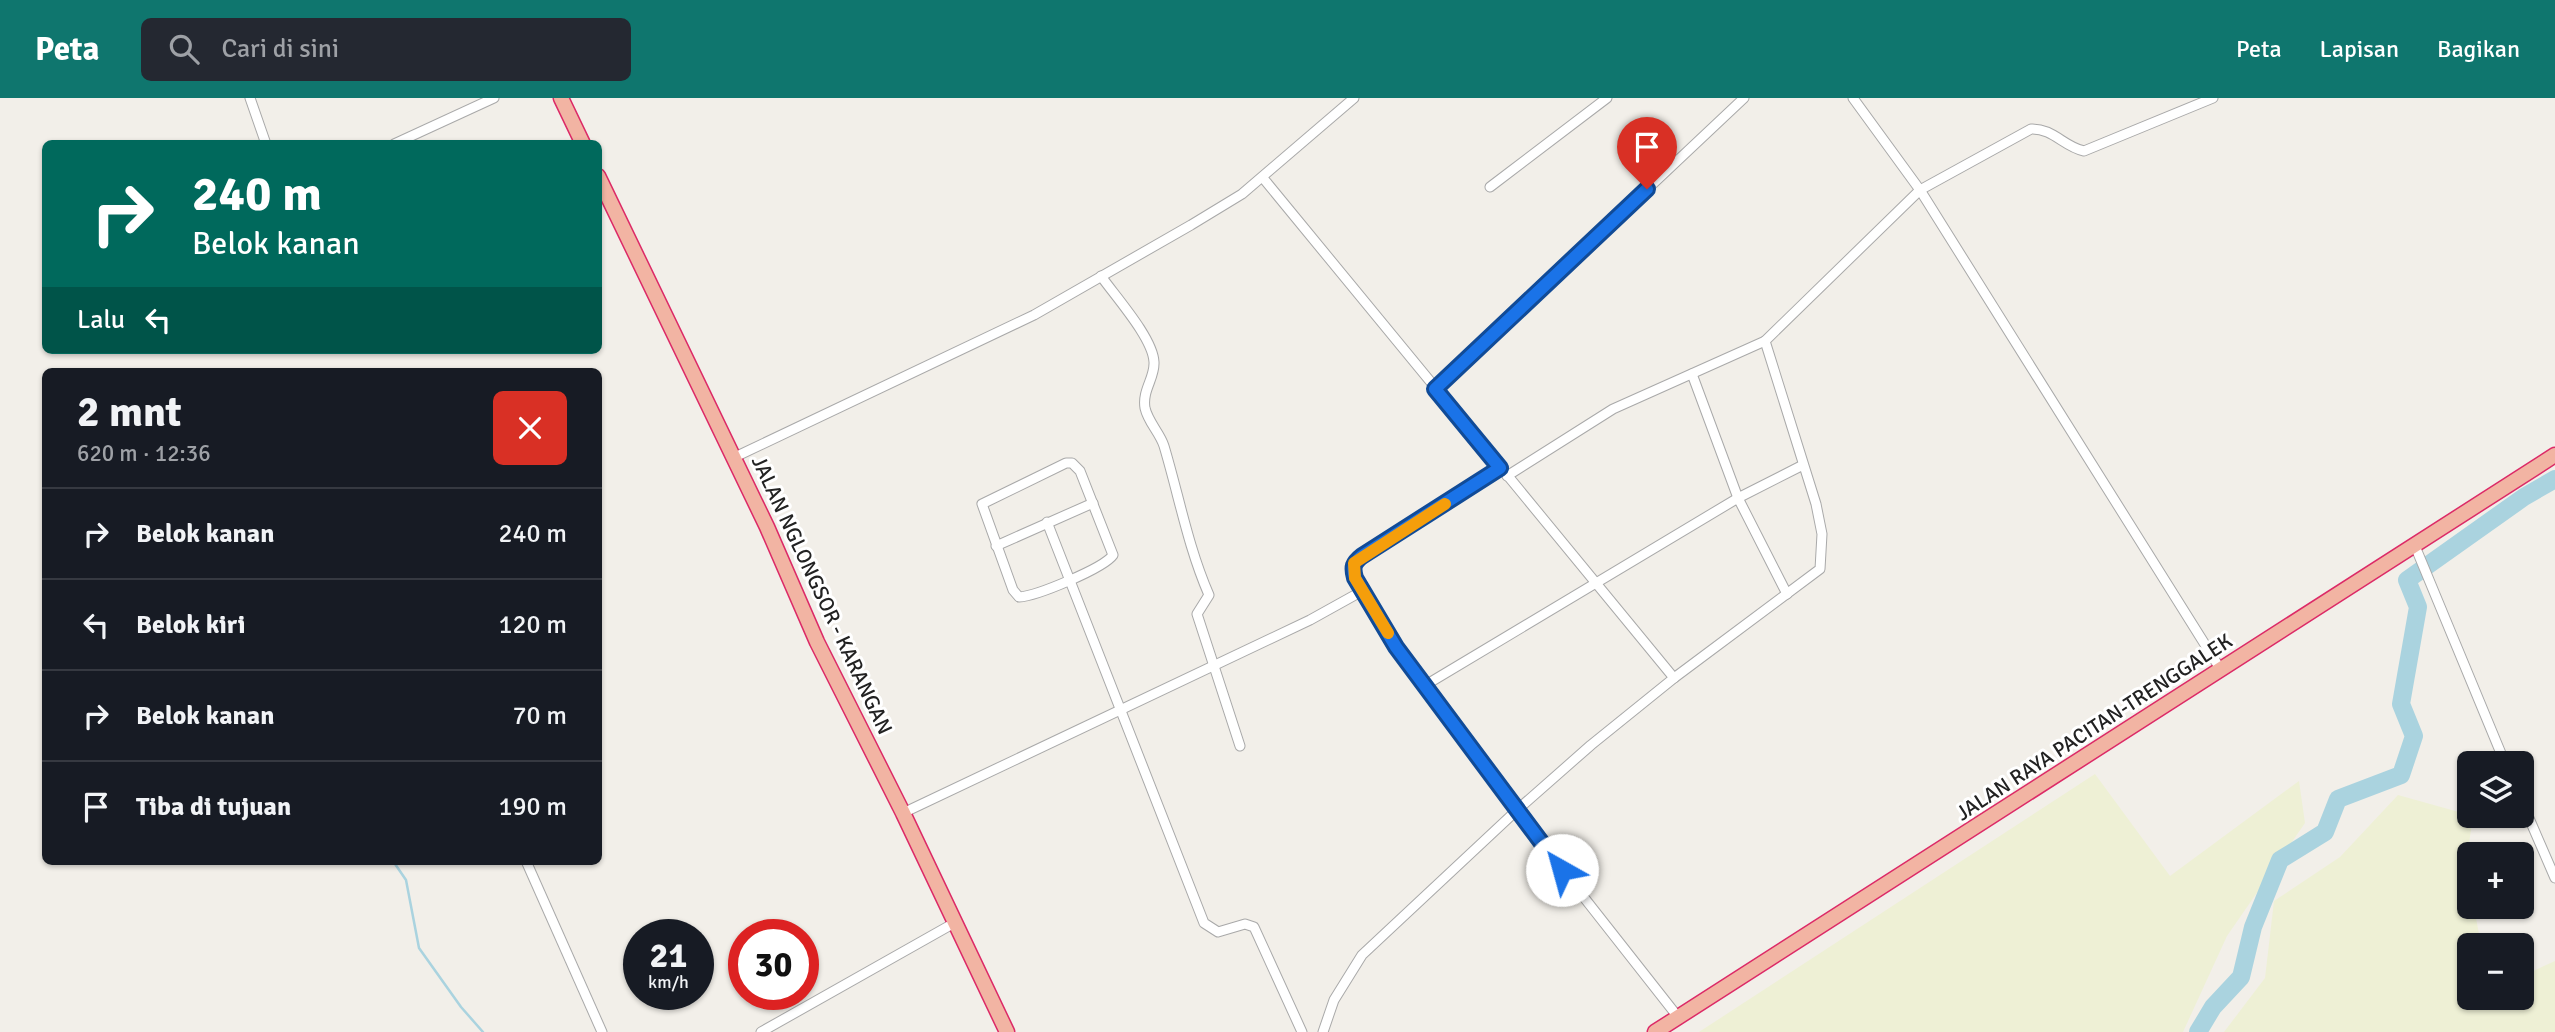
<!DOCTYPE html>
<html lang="id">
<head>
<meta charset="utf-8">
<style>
  :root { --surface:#171b24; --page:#242831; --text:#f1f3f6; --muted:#9ea1a6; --line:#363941; --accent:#0f766e }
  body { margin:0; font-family:Signika,sans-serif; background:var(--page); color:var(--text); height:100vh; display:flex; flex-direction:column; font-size:26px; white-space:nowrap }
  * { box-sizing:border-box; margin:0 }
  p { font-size:23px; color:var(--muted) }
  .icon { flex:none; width:38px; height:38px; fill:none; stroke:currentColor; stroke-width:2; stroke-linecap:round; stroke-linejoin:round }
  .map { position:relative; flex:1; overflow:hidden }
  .side { position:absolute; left:42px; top:270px; width:560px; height:497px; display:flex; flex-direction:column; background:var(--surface); border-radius:10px; box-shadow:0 2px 5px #0004 }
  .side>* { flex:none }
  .guide { position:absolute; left:42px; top:42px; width:560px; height:214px; border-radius:10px; box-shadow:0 2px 5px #0004; background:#00695c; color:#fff; overflow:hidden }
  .controls { position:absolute; left:2457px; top:653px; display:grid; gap:14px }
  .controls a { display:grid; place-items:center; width:77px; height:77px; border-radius:10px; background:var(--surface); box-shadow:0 2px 5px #0004; font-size:35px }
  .speed { position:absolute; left:623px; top:821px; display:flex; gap:14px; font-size:35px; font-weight:700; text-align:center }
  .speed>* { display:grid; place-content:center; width:91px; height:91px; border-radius:50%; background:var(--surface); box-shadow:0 2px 5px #0004; line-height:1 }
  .speed small { font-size:18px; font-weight:400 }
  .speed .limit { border:10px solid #d22; background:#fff; color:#111 }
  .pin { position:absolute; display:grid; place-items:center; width:60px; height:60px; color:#fff; margin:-72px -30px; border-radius:50% 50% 50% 0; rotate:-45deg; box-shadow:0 0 7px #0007 }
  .pin .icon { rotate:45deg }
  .me { position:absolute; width:77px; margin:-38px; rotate:322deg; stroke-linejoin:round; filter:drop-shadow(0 0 5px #0008) }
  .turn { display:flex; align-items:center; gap:24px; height:147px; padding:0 35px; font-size:32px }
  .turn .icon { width:91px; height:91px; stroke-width:2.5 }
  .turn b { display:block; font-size:49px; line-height:60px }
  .then { display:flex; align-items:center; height:66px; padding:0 35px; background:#0003; gap:14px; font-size:26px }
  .round { display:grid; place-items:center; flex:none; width:74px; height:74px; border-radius:10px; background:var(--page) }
  .head { display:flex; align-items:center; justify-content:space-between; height:119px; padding:0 35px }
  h1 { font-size:42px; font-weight:700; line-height:52px }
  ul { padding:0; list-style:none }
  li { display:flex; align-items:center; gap:21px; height:91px; padding:0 35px; border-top:2px solid var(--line) }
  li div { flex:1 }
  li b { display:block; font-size:26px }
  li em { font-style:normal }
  header { display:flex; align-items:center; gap:42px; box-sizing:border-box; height:98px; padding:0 35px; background:var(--accent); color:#fff }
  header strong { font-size:33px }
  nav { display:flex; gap:38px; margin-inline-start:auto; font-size:24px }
  .search { width:490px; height:63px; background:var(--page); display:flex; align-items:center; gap:18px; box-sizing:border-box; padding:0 24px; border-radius:10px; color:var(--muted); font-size:26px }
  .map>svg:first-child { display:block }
  .farmland { fill:#eef0d5 }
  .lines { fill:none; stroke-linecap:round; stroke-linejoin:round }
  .stream { stroke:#aad3df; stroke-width:2.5 }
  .river { stroke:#aad3df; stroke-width:18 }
  .minor-casing { stroke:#a9a9a9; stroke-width:11 }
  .trunk-casing { stroke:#dc2a67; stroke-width:17 }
  .minor { stroke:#fff; stroke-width:9 }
  .trunk { stroke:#f2b4a3; stroke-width:14 }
  .route-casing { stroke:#114b97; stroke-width:18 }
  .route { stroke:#1a73e8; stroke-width:12 }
  .slow { stroke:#f59e0b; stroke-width:12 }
  .labels { text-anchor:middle; stroke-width:6; stroke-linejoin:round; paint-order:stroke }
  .street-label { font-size:21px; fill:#222; stroke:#fff }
</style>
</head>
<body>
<header>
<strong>Peta</strong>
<div class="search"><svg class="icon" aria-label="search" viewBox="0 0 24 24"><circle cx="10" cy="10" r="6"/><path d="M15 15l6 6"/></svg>Cari di sini</div>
<nav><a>Peta</a><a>Lapisan</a><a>Bagikan</a></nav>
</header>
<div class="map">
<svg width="2555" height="934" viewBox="0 0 2555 934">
  <rect width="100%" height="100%" fill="#f2efe9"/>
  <g class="farmland">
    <path d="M2095,676L2170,778L2299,683L2305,725L2227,838L2183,934H1699Z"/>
    <path d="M2398,697L2473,718L2466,766L2469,808L2474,809L2481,847H2469V900H2522V878L2555,863V934H2224L2265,880L2274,803L2340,759Z"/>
  </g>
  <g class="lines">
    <path class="stream" d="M393,763L406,782L419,850L461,909L483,934"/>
    <path class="river" d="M2198,934L2213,909L2241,879L2253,829L2280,762L2325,734L2338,701L2401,677L2414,638L2401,606L2418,509L2407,482L2524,399L2555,381"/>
    <defs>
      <g id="minor">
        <path d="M250,0L266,46"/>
        <path d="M2213,0L2084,53C2064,49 2053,30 2031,31L1920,92L2221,572"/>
        <path d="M394,46L494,0"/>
        <path d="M1263,80L1674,580"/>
        <path d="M1490,89L1607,0"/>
        <path d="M1101,178C1115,198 1153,240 1154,264C1155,280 1142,292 1145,310C1148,324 1160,335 1164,348C1179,398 1188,449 1209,497L1197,516L1240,648"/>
        <path d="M1692,276L1738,400L1803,367"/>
        <path d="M1435,291L1744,0"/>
        <path d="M735,359L1034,217L1191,127L1242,96L1354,0"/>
        <path d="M1066,365H1072L1080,373L1113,457C1104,470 1037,498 1019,499L1013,492L982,406Z"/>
        <path d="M1507,378L1613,311L1765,243"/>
        <path d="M1047,424L1204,825L1218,834L1245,826L1254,829L1302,934"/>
        <path d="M996,448L1093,405"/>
        <path d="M2415,448L2505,665"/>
        <path d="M1364,492L1355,480L1354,465L1500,370"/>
        <path d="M1424,588L1738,400L1787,496"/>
        <path d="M2522,704L2555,780"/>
        <path d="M903,715L1310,522L1364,492L1396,549L1516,713L1362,857L1334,902L1323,934"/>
        <path d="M526,763L602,934"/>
        <path d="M1678,919L1516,713L1591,647L1674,580L1820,471L1822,436L1816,406L1765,243L1920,92L1853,0"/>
        <path d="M761,934L956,824"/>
      </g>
      <g id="trunk">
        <path d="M561,0L583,46"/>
        <path d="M598,78L767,429L817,544L903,715L1007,934"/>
        <path d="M1655,934L2555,357"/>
      </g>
    </defs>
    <use href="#minor" class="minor-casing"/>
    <use href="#trunk" class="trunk-casing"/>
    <use href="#minor" class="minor"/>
    <use href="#trunk" class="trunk"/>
  </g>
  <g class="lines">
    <defs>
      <path id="route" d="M1562,772L1396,549L1355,480C1352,469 1353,465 1362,458L1500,370L1435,291L1647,91"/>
    </defs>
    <use href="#route" class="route-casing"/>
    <use href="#route" class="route"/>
    <path class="slow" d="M1388,535L1355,480L1354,465L1445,406"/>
  </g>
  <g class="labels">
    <g class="street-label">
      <text transform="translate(822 497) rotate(65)" y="7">JALAN NGLONGSOR - KARANGAN</text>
      <text transform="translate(2094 629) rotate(-33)" y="7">JALAN RAYA PACITAN-TRENGGALEK</text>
    </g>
  </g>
</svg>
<div class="controls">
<a><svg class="icon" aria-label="layers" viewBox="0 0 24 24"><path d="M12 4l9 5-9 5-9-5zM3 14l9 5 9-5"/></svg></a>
<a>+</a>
<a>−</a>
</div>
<div class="speed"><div>21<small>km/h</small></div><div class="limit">30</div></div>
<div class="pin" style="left:1647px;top:91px;background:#d93025"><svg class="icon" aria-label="arrive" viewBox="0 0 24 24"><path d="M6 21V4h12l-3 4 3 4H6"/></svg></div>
<svg class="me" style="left:1562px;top:772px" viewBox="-20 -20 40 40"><circle r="19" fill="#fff"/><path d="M0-13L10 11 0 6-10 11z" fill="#1a73e8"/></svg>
<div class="guide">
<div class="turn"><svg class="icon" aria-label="right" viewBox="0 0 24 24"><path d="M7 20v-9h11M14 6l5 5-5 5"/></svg><div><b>240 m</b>Belok kanan</div></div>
<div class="then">Lalu<svg class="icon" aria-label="left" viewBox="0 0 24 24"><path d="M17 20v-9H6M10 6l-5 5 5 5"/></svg></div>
</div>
<section class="side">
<div class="head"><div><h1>2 mnt</h1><p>620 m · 12:36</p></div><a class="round" style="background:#d93025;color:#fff"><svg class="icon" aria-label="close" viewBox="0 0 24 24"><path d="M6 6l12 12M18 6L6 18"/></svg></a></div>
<ul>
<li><svg class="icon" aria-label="right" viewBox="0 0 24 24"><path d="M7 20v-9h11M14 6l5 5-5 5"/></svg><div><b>Belok kanan</b></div><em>240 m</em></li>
<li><svg class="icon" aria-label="left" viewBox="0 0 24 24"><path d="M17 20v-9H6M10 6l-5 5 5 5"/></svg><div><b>Belok kiri</b></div><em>120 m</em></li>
<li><svg class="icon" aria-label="right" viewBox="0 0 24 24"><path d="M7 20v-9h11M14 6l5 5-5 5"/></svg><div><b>Belok kanan</b></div><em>70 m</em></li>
<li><svg class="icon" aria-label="arrive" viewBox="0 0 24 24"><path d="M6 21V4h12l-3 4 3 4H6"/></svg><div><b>Tiba di tujuan</b></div><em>190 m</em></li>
</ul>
</section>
</div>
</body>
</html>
